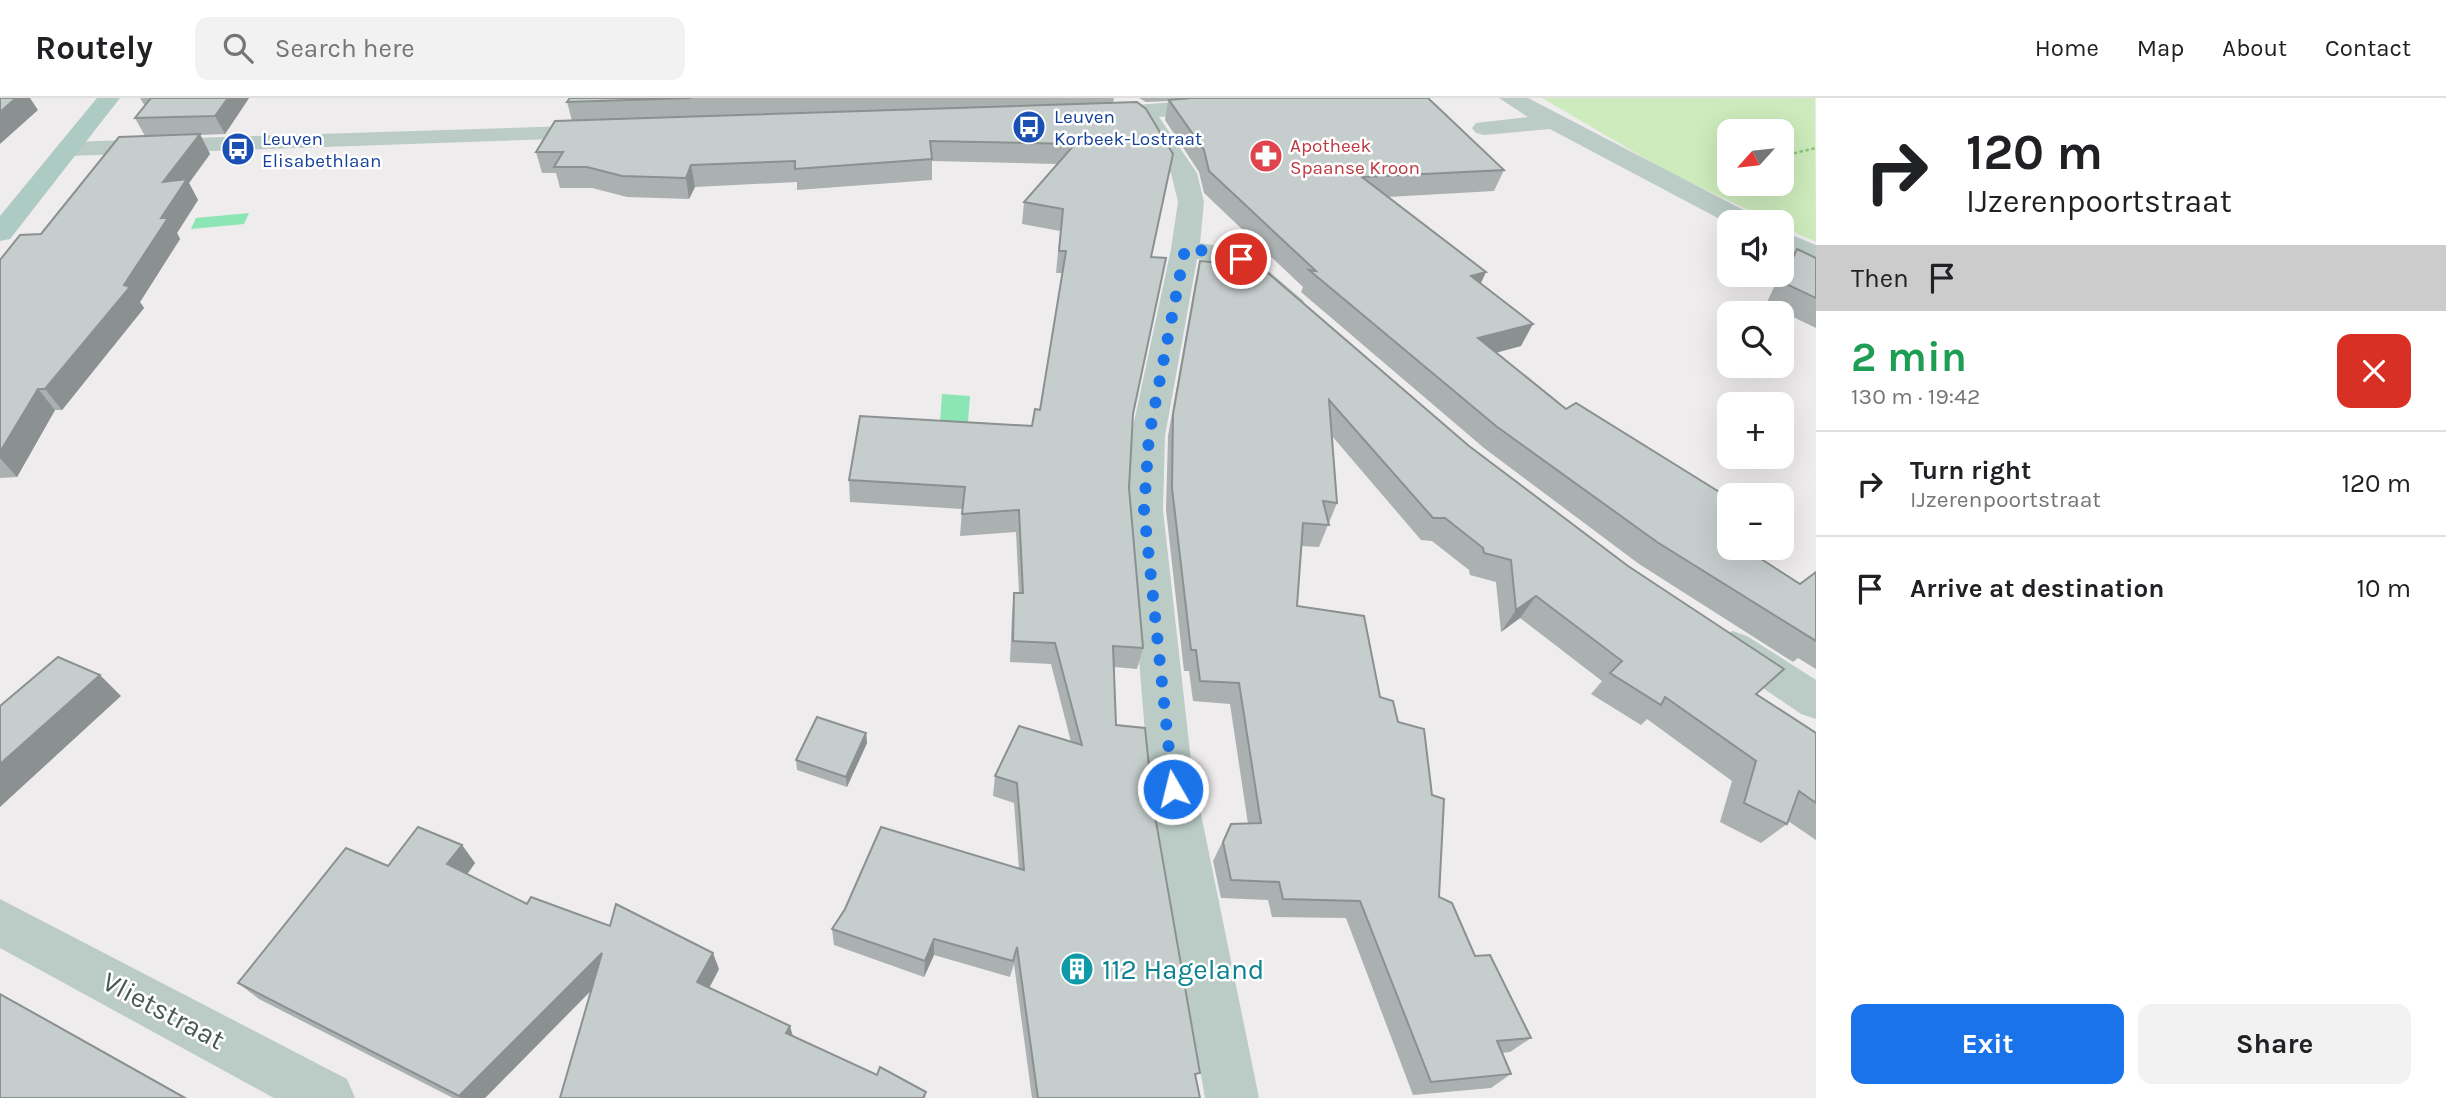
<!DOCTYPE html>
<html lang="en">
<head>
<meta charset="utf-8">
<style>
  :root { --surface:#fff; --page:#f2f2f2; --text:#202124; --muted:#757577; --line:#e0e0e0; --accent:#1a73e8 }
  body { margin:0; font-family:Karla,sans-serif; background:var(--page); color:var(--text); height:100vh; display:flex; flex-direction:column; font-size:26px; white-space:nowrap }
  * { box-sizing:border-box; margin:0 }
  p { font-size:23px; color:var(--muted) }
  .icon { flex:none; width:38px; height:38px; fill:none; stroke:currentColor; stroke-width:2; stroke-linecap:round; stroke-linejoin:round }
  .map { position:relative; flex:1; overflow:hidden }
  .details { display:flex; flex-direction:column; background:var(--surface); width:630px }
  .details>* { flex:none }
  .hud { background:#fff; color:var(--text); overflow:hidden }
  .needle { width:46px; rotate:243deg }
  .fabs { position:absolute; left:1717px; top:21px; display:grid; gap:14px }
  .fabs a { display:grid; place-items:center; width:77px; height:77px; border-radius:14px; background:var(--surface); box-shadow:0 7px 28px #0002; font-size:35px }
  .pin { position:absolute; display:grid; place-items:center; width:60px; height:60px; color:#fff; margin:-30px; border:4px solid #fff; border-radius:50%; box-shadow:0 2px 7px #0007 }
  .me { position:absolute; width:77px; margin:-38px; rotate:352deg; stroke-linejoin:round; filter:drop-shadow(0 0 5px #0008) }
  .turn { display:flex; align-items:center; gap:24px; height:147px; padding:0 35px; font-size:32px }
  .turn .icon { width:91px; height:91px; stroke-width:2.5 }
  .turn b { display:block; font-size:49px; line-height:60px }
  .then { display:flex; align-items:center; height:66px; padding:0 35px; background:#0003; gap:14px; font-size:26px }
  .round { display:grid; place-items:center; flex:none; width:74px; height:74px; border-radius:14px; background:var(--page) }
  .overview { display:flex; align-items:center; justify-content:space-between; height:119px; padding:0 35px }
  h1 { font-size:42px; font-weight:700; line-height:52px; color:#1e9e55 }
  .button { display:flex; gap:14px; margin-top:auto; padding:14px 35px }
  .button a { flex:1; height:80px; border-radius:14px; background:var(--accent); color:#fff; font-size:28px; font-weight:700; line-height:80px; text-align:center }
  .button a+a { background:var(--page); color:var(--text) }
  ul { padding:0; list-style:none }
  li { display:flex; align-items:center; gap:21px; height:105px; padding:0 35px; border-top:2px solid var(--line) }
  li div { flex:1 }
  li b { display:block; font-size:26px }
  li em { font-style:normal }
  header { display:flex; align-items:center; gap:42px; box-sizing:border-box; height:98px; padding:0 35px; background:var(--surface); border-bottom:2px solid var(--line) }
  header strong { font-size:33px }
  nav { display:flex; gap:38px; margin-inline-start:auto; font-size:24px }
  .search { width:490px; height:63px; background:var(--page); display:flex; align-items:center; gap:18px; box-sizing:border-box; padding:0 24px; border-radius:14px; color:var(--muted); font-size:26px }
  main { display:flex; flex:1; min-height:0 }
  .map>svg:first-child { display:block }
  .green { fill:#cdebbc; fill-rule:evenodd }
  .water { fill:#8ce5b5 }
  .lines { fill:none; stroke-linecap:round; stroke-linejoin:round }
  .path { stroke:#8ac677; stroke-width:2.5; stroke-dasharray:3.5 2.5; stroke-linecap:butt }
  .street { fill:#bbcbc6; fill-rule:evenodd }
  .primary { fill:#adcac3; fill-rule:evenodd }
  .wall { fill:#aab1b0 }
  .shaded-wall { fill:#8b9090 }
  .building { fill:#c6cecd; stroke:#8b9090; stroke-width:2 }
  .route { stroke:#1a73e8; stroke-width:12; stroke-dasharray:0 21.6 }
  .labels { text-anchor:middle; stroke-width:5; stroke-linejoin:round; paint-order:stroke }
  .far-transit-label { font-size:19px; fill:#164399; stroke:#fff; text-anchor:start }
  .far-health-label { font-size:19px; fill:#be3a42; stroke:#fff; text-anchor:start }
  .near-culture-label { font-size:28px; fill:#0d838f; stroke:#fff; text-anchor:start }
  .near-street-label { font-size:28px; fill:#465853; stroke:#fff }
</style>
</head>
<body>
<header>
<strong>Routely</strong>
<div class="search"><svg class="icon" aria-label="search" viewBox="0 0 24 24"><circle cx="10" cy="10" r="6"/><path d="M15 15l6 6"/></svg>Search here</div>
<nav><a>Home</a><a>Map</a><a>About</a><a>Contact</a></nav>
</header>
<main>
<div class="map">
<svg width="1816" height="1000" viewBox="0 0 1816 1000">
  <rect width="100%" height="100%" fill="#efecee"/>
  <path class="green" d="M1542,0H1815L1816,144L1782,128V124H1774L1670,75ZM1729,33H1782V86H1729Z"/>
  <g class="water">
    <path d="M249,115L244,126L191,131L196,120Z"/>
    <path d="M942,296L970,298L968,324H962V329L940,324Z"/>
  </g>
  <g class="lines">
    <path class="path" d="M1782,58L1816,50"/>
    <g class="street">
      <path d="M1230,0H1334L1323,7L1159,19L1197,75L1204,104L1200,145L1244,152L1304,203L1299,209L1289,212L1279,209L1226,165L1197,161L1165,338L1163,412L1192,672L1259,1000H1205L1148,672L1127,412L1131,338L1171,151L1178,104L1171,75L1144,31L1132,21L1087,22L1083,17L1087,12L1095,10Z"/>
      <path d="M1499,0H1528L1755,118L1759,124L1729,126L1550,31L1484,37L1476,35L1472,30L1476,25L1528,19Z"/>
      <path d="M601,27L610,29L613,34L610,39L68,58L59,56L56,51L59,46L68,44Z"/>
      <path d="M1782,133L1816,147V165L1782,151Z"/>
      <path d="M1733,533L1747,538L1816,582V621L1801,616L1719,560L1713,549L1719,538Z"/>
      <path d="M0,801L347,981L355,1000H274L0,850Z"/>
    </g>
    <path class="primary" d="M97,0H120L10,141L0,143V118Z"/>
  </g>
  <g class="wall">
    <path d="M140,0H249L225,36L200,37L210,56L189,85L198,102L177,135L180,141L140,204L144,210L62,312H55L17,379L0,380V162L41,136L145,38L135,20L145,8Z"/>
    <path d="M570,0H1114L1113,5L1151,159L1133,316L1129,390L1143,550L1137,571L1114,569L1116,627L1153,706L1196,981L1200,1000H1032L1014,866L1010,879L934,857L924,879L834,847L832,831L1019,771L1014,705L993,698L995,678L1071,644L1051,566L1010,564L1012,516L1014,495H1019L1016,434L960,438L962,411L850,404L849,382L1032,328L1040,312L1062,175H1056L1060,133L1022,126L1024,104L1057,66L932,63V82L797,92V84L695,89L689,101L627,99L592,90H560L556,75H542L536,54L572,23L567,4Z"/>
    <path d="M1139,0H1428L1504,72L1494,93L1388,99L1481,186L1521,248L1496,255L1729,450L1800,486L1816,474V571L1798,560L1793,564L1639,466L1484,350L1301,194L1303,189L1204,95L1199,74L1165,22L1168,3L1146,4Z"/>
    <path d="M1797,151L1816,160V230L1766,206L1780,177H1782V173Z"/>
    <path d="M1200,163L1756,596L1816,635V742L1788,723L1787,726L1761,745L1720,724L1732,683L1647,621L1641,627L1591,596L1602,583L1520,520L1501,534L1496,484L1470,477L1469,472L1432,443L1421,442L1332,338L1337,405L1319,449L1301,448L1297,508L1380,599L1439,799L1475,858L1531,940L1510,954L1502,955L1511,976L1491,990L1413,997L1346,820L1272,819L1268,802L1221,800L1213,763L1231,726H1248L1230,606L1193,603L1189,573H1184L1166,412L1168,338L1195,185Z"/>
    <path d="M866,635L867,645L847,689L797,672L796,662Z"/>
    <path d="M462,747L475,765L467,776L527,806L719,871L709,890L793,938L877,977L926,994L925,1000H560L592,892L485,1000H453L259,901L238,885L388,768Z"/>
  </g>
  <g class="shaded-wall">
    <path d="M0,0H30L38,12L0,46Z"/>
    <path d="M228,0H249L225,36L215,18Z"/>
    <path d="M200,36L210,56L189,85L198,102L177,135L180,141L140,204L144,210L62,312L45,291L124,187L161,120L163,84Z"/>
    <path d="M691,67L695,89L689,101L686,80Z"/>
    <path d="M1486,174L1476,196L1471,178Z"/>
    <path d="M1533,226L1521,248L1467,262L1478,240Z"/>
    <path d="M38,291L55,312L17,379L0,360V354Z"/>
    <path d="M1536,498L1520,520L1501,534L1516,512Z"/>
    <path d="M100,577L121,598L0,709V666Z"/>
    <path d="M866,635L867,645L847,689L846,679Z"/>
    <path d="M462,747L475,765L461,785L447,766Z"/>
    <path d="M934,841V857L924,879L925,863Z"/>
    <path d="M602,855L612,871L485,1000H461L459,998Z"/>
    <path d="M713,855L719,871L704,900L697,884Z"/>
    <path d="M0,895L187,1000H185Z"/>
    <path d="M790,928L794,942L786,935Z"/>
  </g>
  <g class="building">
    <path d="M0,0H16L0,14Z"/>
    <path d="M151,0H228L215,18L135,20Z"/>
    <path d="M570,0H691L567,4Z"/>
    <path d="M1191,0H1428L1504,72L1362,79L1486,174L1471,178L1533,226L1478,240L1566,311L1576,305L1729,400V438L1727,439L1729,440V450H1744L1800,486L1816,474V543L1657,444L1496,328L1309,172L1316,173L1209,73L1204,52L1169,2Z"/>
    <path d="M1137,4L1146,11L1173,56L1151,159L1166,160L1133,316L1129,390L1143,550L1113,548L1116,627L1145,630L1153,706L1200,975L1195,976L1200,1000H1038L1017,849L1013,863L934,841L925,863L832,831L845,811L881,729L1024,772L1017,685L995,678L1019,628L1082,647L1055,545L1013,543L1014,495H1023L1019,412L962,416L965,389L849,382L860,318L1032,328L1035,311L1040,312L1066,153H1059L1063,111L1024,104L1075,46L930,43L932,61L795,71V63L691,67L686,80L622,78L587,69H554L563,54H536L555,23Z"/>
    <path d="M200,36L163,84L187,81L161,120H168L124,187L130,189L45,291H38L0,354V162L20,137L41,136L119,39Z"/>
    <path d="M1797,151L1816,160V200L1782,184Z"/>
    <path d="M1200,163L1260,168L1469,348L1628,468L1784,571L1756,596L1816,635V705L1799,693L1787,726L1744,705L1756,663L1665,599L1661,607L1610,575L1622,563L1536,498L1516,512L1511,462L1484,455L1483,450L1445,420H1433L1329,302L1337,405L1323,403L1329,427L1303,425L1297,508L1364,518L1380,599L1393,603L1398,624L1424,631L1432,697L1444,701L1439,799L1452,805L1475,858L1490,857L1531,940L1497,943L1511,976L1431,984L1360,803L1283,801L1279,784L1231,782L1223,744L1231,726L1261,725L1239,585L1200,583L1196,552H1191L1172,390L1173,316Z"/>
    <path d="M58,559L100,577L0,666V608Z"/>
    <path d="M817,619L866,635L846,679L796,662Z"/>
    <path d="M418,729L462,747L447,766L527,806L531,799L610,828L616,806L713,855L697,884L790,928L786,935L877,977L880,969L926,994L923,1000H560L602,855L459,998L238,885L346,750L388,768Z"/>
    <path d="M0,896L185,1000H0Z"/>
  </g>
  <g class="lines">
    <path class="route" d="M1173,691L1144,412L1149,338L1185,151L1220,154L1241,161"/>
  </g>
  <defs>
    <symbol id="bus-disc" viewBox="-11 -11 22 22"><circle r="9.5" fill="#1a4fb4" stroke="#fff"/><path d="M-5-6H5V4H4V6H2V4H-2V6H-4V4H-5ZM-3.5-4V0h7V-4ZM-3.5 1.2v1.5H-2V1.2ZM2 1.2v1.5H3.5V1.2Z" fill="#fff"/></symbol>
    <symbol id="pharmacy-disc" viewBox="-11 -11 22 22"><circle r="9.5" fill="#e0444e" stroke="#fff"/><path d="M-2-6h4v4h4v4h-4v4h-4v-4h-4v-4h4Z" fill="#fff"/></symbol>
    <symbol id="building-disc" viewBox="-11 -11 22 22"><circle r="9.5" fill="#0f9aa8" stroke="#fff"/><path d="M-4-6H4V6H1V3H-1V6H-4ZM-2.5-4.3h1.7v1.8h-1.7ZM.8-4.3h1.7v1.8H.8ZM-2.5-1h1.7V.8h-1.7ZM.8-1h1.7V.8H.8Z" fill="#fff"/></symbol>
  </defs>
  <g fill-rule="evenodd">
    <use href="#bus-disc" x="1010" y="10" width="38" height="38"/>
    <use href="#bus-disc" x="219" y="32" width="38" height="38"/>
    <use href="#pharmacy-disc" x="1247" y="39" width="38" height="38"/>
    <use href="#building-disc" x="1058" y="852" width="38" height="38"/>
  </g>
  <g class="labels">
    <g class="far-transit-label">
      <text x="1054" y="25">Leuven<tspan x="1054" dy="22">Korbeek-Lostraat</tspan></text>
      <text x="262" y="47">Leuven<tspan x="262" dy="22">Elisabethlaan</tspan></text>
    </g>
    <g class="far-health-label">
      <text x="1290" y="54">Apotheek<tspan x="1290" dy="22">Spaanse Kroon</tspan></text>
    </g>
    <g class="near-culture-label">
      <text x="1102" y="881">112 Hageland</text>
    </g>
    <g class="near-street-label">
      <text transform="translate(164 912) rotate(28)" y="10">Vlietstraat</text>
    </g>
  </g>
</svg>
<div class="fabs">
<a><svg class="needle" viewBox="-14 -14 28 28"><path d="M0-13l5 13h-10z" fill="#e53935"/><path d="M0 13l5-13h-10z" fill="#757577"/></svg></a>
<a><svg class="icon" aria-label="sound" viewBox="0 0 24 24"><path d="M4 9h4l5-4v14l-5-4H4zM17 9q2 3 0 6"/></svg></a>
<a><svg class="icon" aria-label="search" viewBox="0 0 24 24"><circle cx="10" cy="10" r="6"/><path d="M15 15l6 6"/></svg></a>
<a>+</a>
<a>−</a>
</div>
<div class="pin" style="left:1241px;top:161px;background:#d93025"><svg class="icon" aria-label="arrive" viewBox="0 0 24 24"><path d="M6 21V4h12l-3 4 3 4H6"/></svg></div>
<svg class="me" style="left:1173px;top:691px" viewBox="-20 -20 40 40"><circle r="17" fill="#1a73e8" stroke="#fff" stroke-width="3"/><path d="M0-11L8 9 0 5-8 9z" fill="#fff"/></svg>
</div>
<section class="details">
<div class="hud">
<div class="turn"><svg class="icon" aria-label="right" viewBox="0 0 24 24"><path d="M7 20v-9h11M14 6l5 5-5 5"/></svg><div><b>120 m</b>IJzerenpoortstraat</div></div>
<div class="then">Then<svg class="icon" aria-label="arrive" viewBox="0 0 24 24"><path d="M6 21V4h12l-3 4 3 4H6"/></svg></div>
</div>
<div class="overview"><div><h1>2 min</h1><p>130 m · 19:42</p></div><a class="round" style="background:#d93025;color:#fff"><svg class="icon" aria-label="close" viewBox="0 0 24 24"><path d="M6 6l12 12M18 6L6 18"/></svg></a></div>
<ul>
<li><svg class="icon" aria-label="right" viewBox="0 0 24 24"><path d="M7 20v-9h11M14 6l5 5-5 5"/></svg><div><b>Turn right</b><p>IJzerenpoortstraat</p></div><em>120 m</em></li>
<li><svg class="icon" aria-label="arrive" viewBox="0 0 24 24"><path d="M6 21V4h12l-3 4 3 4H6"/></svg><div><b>Arrive at destination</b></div><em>10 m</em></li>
</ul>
<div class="button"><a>Exit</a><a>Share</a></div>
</section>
</main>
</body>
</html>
